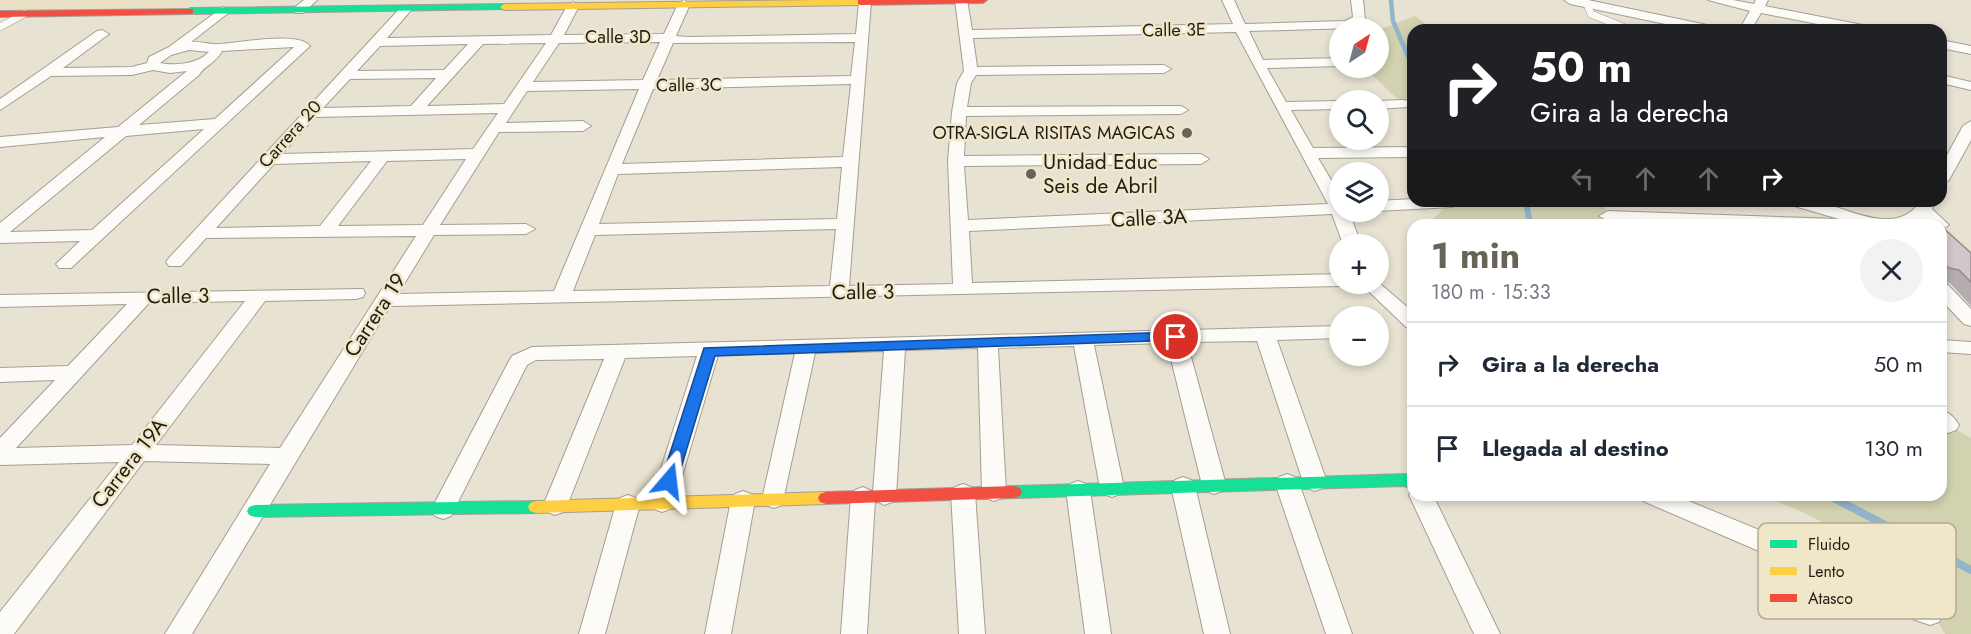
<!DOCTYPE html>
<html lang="es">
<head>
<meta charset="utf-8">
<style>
  :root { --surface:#fff; --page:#f2f2f3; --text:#1f2937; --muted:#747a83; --line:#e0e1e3; --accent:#676356 }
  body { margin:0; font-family:Jost,sans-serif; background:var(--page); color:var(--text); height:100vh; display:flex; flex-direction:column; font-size:22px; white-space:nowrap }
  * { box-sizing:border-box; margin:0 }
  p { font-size:20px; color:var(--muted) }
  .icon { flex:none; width:33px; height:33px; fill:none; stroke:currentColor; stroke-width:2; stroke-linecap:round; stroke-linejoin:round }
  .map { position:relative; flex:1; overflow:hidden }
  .panel { position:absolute; left:1407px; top:219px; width:540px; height:282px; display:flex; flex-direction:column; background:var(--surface); border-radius:18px; box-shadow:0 3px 9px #0003 }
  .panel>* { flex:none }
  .top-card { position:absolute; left:1407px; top:24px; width:540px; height:183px; border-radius:18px; box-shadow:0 3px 9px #0003; background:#202124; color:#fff; overflow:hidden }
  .needle { width:39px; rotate:36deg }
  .tools { position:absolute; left:1329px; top:18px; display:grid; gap:12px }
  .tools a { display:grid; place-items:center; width:60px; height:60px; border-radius:50%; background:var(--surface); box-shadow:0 3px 9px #0003; font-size:30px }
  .pin { position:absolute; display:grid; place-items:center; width:51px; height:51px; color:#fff; margin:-26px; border:3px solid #fff; border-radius:50%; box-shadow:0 2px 6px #0007 }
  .me { position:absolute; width:66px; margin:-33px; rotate:17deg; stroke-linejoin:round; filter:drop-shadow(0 0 4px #0008) }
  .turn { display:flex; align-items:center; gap:21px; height:126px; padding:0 24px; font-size:27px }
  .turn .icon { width:78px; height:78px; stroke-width:2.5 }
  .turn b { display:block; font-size:42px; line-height:51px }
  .lanes { display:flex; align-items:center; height:57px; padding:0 24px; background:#0003; justify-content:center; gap:30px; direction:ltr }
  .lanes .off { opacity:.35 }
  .round { display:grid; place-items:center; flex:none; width:63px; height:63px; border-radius:32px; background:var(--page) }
  .headline { display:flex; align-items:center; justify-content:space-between; height:102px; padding:0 24px }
  h1 { font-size:36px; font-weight:700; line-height:45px; color:var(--accent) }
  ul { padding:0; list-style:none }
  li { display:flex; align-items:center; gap:18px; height:84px; padding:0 24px; border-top:2px solid var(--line) }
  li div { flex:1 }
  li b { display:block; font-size:22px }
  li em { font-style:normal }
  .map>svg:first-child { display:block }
  .built { fill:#e9e0c5 }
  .green { fill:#d2d2b1 }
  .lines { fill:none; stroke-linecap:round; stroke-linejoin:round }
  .stream-far2 { stroke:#93b5cb; stroke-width:4.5 }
  .stream-far1 { stroke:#93b5cb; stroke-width:6 }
  .stream { stroke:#93b5cb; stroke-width:8 }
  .lane-casing { stroke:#a39f93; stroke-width:8 }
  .street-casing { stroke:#a39f93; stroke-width:2 }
  .fast-casing { stroke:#a39f93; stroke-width:2 }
  .slow-casing { stroke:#a39f93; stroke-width:2 }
  .jam-casing { stroke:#a39f93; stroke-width:2 }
  .lane { stroke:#fcfbf8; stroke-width:7 }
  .street { fill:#fcfbf8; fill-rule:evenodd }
  .fast { fill:#16e098; fill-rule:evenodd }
  .slow { fill:#ffcf43; fill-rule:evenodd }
  .jam { fill:#f24e42; fill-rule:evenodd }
  .wall { fill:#b5acad }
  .building { fill:#d3c8c9; stroke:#948c8d; stroke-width:1.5 }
  .route { fill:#1a73e8; stroke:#114b97; stroke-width:1.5 }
  .poi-dot { fill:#676356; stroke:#f0e7ca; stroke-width:2 }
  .labels { text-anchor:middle; stroke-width:5; stroke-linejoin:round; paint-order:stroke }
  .far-street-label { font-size:18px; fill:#211e13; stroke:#f0e7ca }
  .far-poi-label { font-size:18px; fill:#211e13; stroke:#f0e7ca; text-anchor:end }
  .poi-label { font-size:21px; fill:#211e13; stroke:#f0e7ca; text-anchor:start }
  .street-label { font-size:21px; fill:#211e13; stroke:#f0e7ca }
  .key { fill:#f0e7ca; stroke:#b2ab93; stroke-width:1.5 }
  .key-label { font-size:16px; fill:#211e13 }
</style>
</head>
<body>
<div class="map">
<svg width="1971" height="634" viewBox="0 0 1971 634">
  <rect width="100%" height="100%" fill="#e8e2d2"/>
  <path class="built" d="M0,0H192L172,11L0,13Z"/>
  <g class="green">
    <path d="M1415,16L1434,30H1413V114L1365,68H1378L1379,30Z"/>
    <path d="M1452,201H1602L1612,225H1427Z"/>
    <path d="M1948,425L1971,438V634H1945L1913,579L1813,517L1763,495H1941V426Z"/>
  </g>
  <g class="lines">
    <path class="stream-far2" d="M1391,0L1393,21L1413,68"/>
    <path class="stream-far1" d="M1526,201L1530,225"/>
    <path class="stream" d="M1828,495L1971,570"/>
    <defs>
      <g id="lane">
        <path d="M1587,4L1591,14L1630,30"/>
        <path d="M0,27L24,14"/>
        <path d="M1511,30H1516"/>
      </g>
      <g id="street">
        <path d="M304,0H317L303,13H295V7Z"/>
        <path d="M684,0L690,4L676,36L688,37L856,34L859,2H871L849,286L953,284L948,161L952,112L957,83L964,71L955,0H967L972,30L1233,24L1222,0H1234L1245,24L1345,21L1353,17L1351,0H1363L1365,19L1353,28L1249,31L1263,60L1340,58V66L1267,68L1286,102L1340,101V109L1291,110L1313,148L1413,147V157L1318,158L1340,195V212H1349L1361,244H1343L1332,214L969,231L972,283L1340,274V284H1347L1340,286L390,306L192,634H165L270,464L144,461L14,634H0V612L119,462L0,465V438L55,380L0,382V368L68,366L127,304L0,307V295L363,289L365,293L363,297L356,299L265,301L156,445L280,448L416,236L206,238L181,266H169L166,262L169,258L402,6H410L412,9L387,38L551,35L567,6L573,2L579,6L564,35L664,34L678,4ZM1236,32L1328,204L968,220L964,166L1201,164L1209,159L1201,154L964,156L966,116L1181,114L1188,110L1181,106L967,107L971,83L976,75L1164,73L1171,69L1164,65L977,67L973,38ZM660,42L643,80L533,82L559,43ZM855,42L851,76L657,80L673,43ZM546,43L504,104L427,106L483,44ZM468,44L444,70L357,71L380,46ZM436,78L411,106L323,108L350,79ZM851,84L843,157L622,164L653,89ZM639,89L554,291L398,294L434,235L526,234L535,229L526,224L440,225L499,132L583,131L591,126L583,121L506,123L527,91ZM498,113L473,149L282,154L315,117ZM466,159L423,225L338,226L387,161ZM371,161L320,226L216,228L274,164ZM842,167L837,219L599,224L618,174ZM836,229L830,286L573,291L595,235ZM245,301L132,445L16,448L149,303Z"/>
        <path d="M1564,0H1588L1712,26L1718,30H1694L1570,4Z"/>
        <path d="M1708,0H1733L1754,4L1756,0H1768L1765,6L1868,26L1874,30H1848L1761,13L1751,30H1739L1750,11Z"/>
        <path d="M223,7L229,11L227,14L191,42C200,41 210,45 219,44C238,43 298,31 310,46L71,268H59L56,264L80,241L0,243V223L105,137L0,147V137L118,127L187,71L170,73L153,70L132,75L51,76L0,110V99L97,31L102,30L109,34L63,68L132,67L147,63L149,57L169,47ZM294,47L215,119L139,125L199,75C205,65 217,62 222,51ZM189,50L209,52C197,64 176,66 160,63L171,55ZM204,129L92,230L10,232L126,136Z"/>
        <path d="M1941,40L1971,46V54L1941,48Z"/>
        <path d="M1941,75L1971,82V90L1941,83Z"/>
        <path d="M1403,100L1408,101L1410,104L1408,107L1378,109V101Z"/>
        <path d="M1971,121V140L1949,180L1941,185V166L1963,126Z"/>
        <path d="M1413,199V201L1460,202L1452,207L1378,211V201Z"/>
        <path d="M1789,201C1798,201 1808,200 1817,202C1850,208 1895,238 1921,201H1937L1932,209L1949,225L1941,230V225H1930L1923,219L1912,225H1716L1608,221L1599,216L1608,211L1839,219L1791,205Z"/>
        <path d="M1378,282L1413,312V329L1406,327L1361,284Z"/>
        <path d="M1941,283L1948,285L1971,309V326L1964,324L1941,300Z"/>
        <path d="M1340,326V338L1277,340L1327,482L1323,488L1315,491L1307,488L1303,482L1257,341L1187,342L1226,485L1222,491L1214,494L1206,491L1202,485L1167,343L1094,345L1124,488L1120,494L1112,497L1104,494L1100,488L1074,346L998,348L1006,492L1002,498L994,501L986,498L982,492L978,348L905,350L896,496L892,502L884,505L875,500L867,634H841L851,496L855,490L863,487L873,492L884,351L815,353L782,505L774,508L766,505L762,499L795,353L718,355L674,503L670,509L662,512L654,509L650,503L697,356L625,358L567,506L563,512L555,515L547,512L543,506L604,359L536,360L527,365L451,516L443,519L435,516L431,510L509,361L512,356L532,347Z"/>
        <path d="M1941,340L1971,342V354L1941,352Z"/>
        <path d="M1941,410C1950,413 1954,417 1959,425L1956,430L1948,433L1941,431Z"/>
        <path d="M1287,474L1295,477L1299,483L1352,634H1326L1275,483L1279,477Z"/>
        <path d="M1183,477L1191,480L1195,486L1230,634H1204L1171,486L1175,480Z"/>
        <path d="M1078,481L1086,484L1090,490L1111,634H1085L1066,490L1070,484Z"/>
        <path d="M963,484L971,487L975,493L985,634H959L951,493L955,487Z"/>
        <path d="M1413,489V495H1433L1500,634H1474L1409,495Z"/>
        <path d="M743,491L751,494L755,500L731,634H705L731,500L735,494Z"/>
        <path d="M628,495L636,498L640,504L605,634H579L616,504L620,498Z"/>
        <path d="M1639,495H1674L1786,541L1871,584L1939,606L1943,614L1939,622L1930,625L1854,599L1768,555L1643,501Z"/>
      </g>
      <g id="fast">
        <path d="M504,4L508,7L507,9L190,14L186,11L190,8Z"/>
        <path d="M1406,474L1413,476V489L1404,486L1014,498L1008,496L1006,492L1008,488L1014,486Z"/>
        <path d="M536,501L542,503L544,507L542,511L536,513L255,517L249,515L247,511L249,507L255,505Z"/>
      </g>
      <g id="slow">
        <path d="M821,0H863L865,2L861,5L504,10L500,7L504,4Z"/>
        <path d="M826,492L832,494L834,498L832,502L826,504L536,513L530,511L528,507L530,503L536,501Z"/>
      </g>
      <g id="jam">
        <path d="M858,0H987L983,3L861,5L858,4Z"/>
        <path d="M193,9V13L190,14L0,17V11Z"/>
        <path d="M1014,486L1020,488L1022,492L1020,496L1014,498L826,504L820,502L818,498L820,494L826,492Z"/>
      </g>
    </defs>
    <use href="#lane" class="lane-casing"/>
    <use href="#street" class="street-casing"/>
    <use href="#fast" class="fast-casing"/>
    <use href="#slow" class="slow-casing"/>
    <use href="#jam" class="jam-casing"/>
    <use href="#lane" class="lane"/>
    <use href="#street" class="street"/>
    <use href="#fast" class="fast"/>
    <use href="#slow" class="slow"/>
    <use href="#jam" class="jam"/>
  </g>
  <path class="wall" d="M1941,226L1971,253V306L1950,283L1941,282Z"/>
  <g class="building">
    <path d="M1901,223L1940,225H1904Z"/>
    <path d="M1941,226L1971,253V282L1959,270L1949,268L1941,261Z"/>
  </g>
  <path class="route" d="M1176,332L1183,337L1181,340L715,356L677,481L669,487L661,481L704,348Z"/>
  <g class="poi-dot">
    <circle cx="1187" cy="133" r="6"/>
    <circle cx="1031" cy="174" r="6"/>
  </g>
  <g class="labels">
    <g class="far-street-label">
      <text transform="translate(1174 30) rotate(-1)" y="6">Calle 3E</text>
      <text x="618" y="43">Calle 3D</text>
      <text transform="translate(689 85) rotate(-1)" y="6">Calle 3C</text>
      <text transform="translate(290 134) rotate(-48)" y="6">Carrera 20</text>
    </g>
    <g class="far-poi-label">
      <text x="1175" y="139">OTRA-SIGLA RISITAS MAGICAS</text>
    </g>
    <g class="poi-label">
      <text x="1043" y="169">Unidad Educ<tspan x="1043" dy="24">Seis de Abril</tspan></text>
    </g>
    <g class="street-label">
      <text transform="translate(1149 218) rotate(-3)" y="7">Calle 3A</text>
      <text transform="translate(863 292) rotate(-1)" y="7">Calle 3</text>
      <text transform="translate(178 296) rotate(-1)" y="7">Calle 3</text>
      <text transform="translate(375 315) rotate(-57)" y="7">Carrera 19</text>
      <text transform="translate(129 463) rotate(-52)" y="7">Carrera 19A</text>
    </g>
  </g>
  <rect x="1758" y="523" width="198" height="96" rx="9" class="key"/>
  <rect x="1770" y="540" width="27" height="8" fill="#16e098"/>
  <rect x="1770" y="567" width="27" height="8" fill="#ffcf43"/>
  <rect x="1770" y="594" width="27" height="8" fill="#f24e42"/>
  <g class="key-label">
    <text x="1808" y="550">Fluido</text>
    <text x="1808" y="577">Lento</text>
    <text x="1808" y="604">Atasco</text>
  </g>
</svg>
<div class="tools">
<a><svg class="needle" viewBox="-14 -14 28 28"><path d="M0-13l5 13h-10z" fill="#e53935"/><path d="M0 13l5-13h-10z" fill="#747a83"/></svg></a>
<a><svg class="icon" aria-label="search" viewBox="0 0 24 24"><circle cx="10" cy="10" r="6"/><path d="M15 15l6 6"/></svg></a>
<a><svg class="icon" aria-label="layers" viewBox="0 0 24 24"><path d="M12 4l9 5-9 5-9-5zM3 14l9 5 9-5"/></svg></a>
<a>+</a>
<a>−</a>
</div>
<div class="pin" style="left:1176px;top:337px;background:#d93025"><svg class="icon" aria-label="arrive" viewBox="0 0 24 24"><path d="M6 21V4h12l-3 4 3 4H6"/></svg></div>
<svg class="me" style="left:669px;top:481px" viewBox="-20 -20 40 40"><path d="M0-17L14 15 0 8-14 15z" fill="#1a73e8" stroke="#fff" stroke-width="4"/></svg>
<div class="top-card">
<div class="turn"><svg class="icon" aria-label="right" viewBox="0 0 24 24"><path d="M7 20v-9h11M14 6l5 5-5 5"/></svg><div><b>50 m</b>Gira a la derecha</div></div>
<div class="lanes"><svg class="icon off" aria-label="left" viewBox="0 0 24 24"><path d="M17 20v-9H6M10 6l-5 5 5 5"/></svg><svg class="icon off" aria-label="ahead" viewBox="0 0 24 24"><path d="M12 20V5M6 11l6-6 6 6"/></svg><svg class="icon off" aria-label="ahead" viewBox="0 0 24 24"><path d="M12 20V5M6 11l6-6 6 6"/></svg><svg class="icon" aria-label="right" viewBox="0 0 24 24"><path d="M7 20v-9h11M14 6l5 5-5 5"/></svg></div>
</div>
<section class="panel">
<div class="headline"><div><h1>1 min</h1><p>180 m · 15:33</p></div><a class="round"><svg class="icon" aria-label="close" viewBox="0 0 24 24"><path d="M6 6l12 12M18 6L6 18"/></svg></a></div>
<ul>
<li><svg class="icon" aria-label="right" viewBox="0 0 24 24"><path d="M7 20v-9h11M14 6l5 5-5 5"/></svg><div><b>Gira a la derecha</b></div><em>50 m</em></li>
<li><svg class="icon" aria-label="arrive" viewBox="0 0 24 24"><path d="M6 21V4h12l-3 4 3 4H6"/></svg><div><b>Llegada al destino</b></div><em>130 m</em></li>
</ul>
</section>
</div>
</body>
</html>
